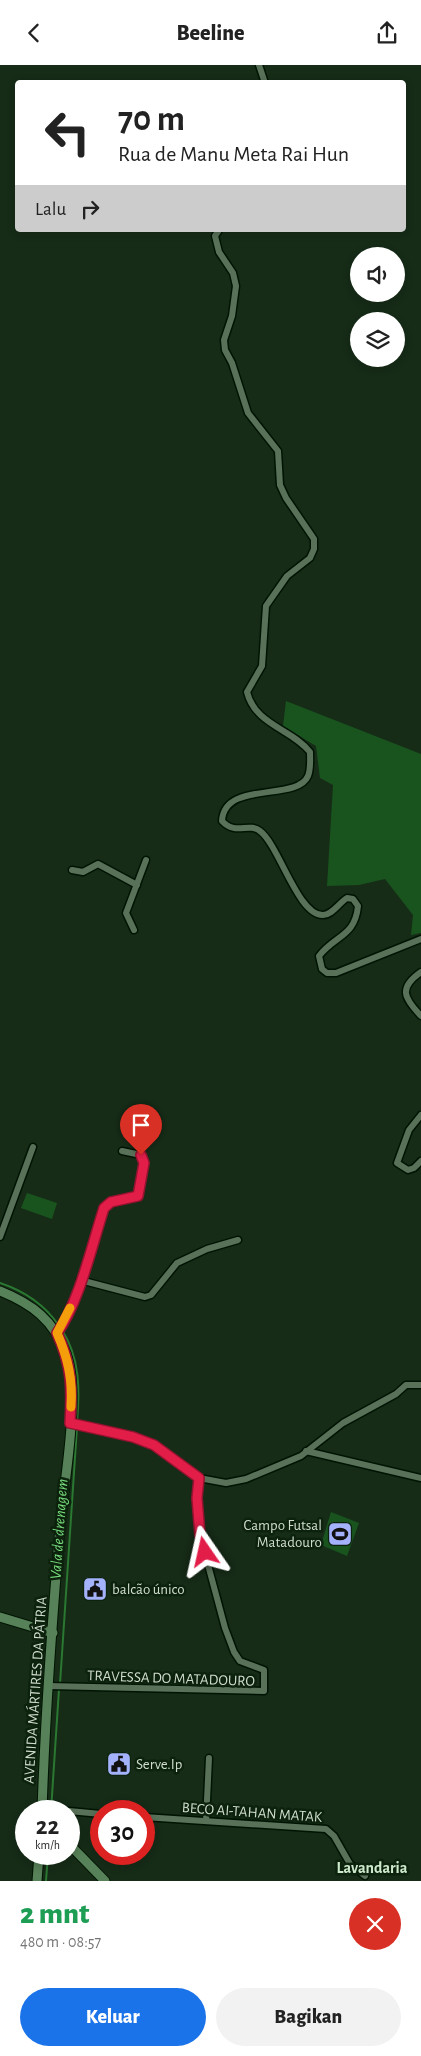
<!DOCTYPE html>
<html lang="id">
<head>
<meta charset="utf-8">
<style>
  :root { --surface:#fff; --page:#f2f2f2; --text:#222; --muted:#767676; --accent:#1a73e8 }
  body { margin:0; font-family:"Alegreya Sans",sans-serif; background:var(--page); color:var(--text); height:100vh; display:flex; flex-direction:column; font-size:19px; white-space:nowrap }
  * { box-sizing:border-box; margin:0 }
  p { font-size:16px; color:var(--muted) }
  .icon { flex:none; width:28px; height:28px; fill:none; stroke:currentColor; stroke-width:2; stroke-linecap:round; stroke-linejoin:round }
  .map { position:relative; height:1816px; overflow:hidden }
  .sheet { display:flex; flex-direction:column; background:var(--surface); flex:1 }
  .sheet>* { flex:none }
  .banner { position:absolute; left:15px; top:15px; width:391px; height:152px; border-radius:5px; box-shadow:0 2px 8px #0003; background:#fff; color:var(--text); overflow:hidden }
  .controls { position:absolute; left:350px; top:182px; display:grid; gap:10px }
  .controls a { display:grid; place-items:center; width:55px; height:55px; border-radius:50%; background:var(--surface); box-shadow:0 2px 8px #0003; font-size:25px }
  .speed { position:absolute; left:15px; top:1735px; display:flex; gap:10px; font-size:25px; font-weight:700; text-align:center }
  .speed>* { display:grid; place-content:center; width:65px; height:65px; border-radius:50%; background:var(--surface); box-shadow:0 2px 8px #0003; line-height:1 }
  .speed small { font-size:12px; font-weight:400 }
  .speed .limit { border:8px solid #d22; background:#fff; color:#111 }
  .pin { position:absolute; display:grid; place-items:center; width:42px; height:42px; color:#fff; margin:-51px -21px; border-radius:50% 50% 50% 0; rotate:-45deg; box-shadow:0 0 5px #0007 }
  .pin .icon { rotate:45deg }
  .me { position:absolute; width:55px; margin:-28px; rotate:349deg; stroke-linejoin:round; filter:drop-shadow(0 0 4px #0008) }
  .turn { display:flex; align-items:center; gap:18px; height:105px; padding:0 20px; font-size:22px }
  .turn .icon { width:65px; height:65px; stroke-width:2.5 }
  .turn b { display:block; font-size:35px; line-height:42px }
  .then { display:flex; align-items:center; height:48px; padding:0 20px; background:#0003; gap:10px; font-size:19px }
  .round { display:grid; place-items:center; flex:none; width:52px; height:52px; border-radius:26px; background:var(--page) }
  .overview { display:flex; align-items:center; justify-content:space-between; height:85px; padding:0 20px }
  h1 { font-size:30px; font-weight:800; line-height:38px; color:#1e9e55 }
  .button { display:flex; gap:10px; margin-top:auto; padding:10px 20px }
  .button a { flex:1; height:58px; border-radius:30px; background:var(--accent); color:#fff; font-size:20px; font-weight:800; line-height:58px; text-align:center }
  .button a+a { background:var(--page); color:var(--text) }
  header { display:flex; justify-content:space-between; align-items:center; height:65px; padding:0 20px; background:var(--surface); font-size:22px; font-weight:800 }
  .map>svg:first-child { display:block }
  .green { fill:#19541f }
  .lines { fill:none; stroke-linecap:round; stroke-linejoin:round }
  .stream { stroke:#2a7831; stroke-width:2 }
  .street-casing { stroke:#011403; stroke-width:9 }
  .secondary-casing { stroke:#011403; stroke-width:11 }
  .street { stroke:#587158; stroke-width:6 }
  .secondary { stroke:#578158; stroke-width:9 }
  .route-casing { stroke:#92132f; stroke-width:12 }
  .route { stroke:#e11d48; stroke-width:9 }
  .slow { stroke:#f59e0b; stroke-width:9 }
  .labels { text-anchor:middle; stroke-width:5; stroke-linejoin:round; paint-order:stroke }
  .poi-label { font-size:15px; fill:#cfdcce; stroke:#0c220d; text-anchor:start }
  .street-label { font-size:15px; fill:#cfdcce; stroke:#0c220d }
  .water-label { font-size:16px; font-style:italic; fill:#77da7c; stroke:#0c220d }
  .neighbourhood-label { font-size:16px; font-weight:bold; fill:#ceeacd; stroke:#0c220d }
</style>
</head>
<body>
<header><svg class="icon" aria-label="back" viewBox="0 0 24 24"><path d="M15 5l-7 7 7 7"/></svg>Beeline<svg class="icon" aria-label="share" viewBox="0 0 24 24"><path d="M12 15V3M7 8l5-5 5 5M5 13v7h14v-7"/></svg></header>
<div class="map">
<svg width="421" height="1816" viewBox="0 0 421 1816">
  <rect width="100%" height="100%" fill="#162c17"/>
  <g class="green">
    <path d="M286,636L421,689V868L411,870L413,850L385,814L359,820L327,821L333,720L320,713L316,681L283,661Z"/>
    <path d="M27,1128L57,1138L52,1154L21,1143Z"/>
    <path d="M331,1447L359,1458L347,1491L321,1480Z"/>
  </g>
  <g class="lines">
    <g class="stream">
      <path d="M0,1218C24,1226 45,1240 59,1261"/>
      <path d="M62,1265C80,1293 80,1325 77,1357"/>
      <path d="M60,1619L77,1362"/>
      <path d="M51,1746L59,1624"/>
      <path d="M46,1816L48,1789"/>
    </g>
    <defs>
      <g id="street">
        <path d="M259,0L265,18"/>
        <path d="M219,165L215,171L219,187L233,208L236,221L232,251L224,275L225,285L232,298L248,348L278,386L280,420L286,433L314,474V484L310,493L287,511L266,541L262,601L247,627C255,660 292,664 310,687C310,694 311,704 308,711C297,737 224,715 222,756C236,771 248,757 260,766C279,780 298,851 323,850C332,850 339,838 347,833L353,834L358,841C355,872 335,870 319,891L322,904L327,908H336L421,874"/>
        <path d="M72,805L83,807L98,799L137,820"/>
        <path d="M134,865L126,848L146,795"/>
        <path d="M421,907C398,923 404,933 421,951"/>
        <path d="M421,1050L409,1065L397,1098L408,1105L414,1103L421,1096"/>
        <path d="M0,1172L33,1082"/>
        <path d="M80,1215L145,1232L151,1230L177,1198L207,1184L238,1175"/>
        <path d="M57,1268C79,1238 92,1180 104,1143L111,1137L138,1131L144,1098L141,1090L122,1086"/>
        <path d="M70,1358L133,1372L154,1380L199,1413L226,1418L246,1414L301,1391L343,1358L396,1329L406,1320H421"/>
        <path d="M306,1386L421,1413"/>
        <path d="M49,1621L264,1626V1605L240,1596L234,1587L225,1563L200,1470L197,1433L199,1413"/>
        <path d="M69,1746L101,1749"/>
        <path d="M144,1752L326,1764L334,1771L350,1799L365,1811"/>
        <path d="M206,1756L209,1693"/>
      </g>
      <g id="secondary">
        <path d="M0,1226C32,1239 54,1255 66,1289C81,1331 64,1415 60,1462C52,1557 45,1652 42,1746"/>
        <path d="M0,1552L53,1568"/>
        <path d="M69,1779L105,1816"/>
        <path d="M37,1816L39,1789"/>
      </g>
    </defs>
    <use href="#street" class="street-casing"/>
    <use href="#secondary" class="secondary-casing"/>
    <use href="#street" class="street"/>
    <use href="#secondary" class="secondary"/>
  </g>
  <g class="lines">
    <defs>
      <path id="route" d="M141,1090L144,1098L138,1131L111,1137L104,1143C92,1180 79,1238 57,1268C72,1301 72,1323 70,1358L133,1372L154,1380L199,1413L197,1433L200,1470L205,1487"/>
    </defs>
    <use href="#route" class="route-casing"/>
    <use href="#route" class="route"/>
    <path class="slow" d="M70,1243L57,1268C68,1293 73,1315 71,1342"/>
  </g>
  <defs>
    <symbol id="stadium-square" viewBox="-11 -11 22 22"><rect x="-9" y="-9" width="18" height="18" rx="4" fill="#a4b2fc" stroke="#0c220d"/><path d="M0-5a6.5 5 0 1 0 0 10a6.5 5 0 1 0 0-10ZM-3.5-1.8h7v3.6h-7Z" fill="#111"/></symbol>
    <symbol id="civic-square" viewBox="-11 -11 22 22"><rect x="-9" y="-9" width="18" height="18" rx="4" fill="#a4b2fc" stroke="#0c220d"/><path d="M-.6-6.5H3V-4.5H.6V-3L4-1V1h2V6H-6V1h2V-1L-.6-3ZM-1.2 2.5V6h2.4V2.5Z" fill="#111"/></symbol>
  </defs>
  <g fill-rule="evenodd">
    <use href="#stadium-square" x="326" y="1455" width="28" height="28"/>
    <use href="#civic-square" x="81" y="1510" width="28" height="28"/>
    <use href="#civic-square" x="105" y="1685" width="28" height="28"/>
  </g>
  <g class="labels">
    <g class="poi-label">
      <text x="322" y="1465" text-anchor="end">Campo Futsal<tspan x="322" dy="17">Matadouro</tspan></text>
      <text x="112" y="1529">balcão único</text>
      <text x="136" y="1704">Serve.Ip</text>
    </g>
    <g class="street-label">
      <text transform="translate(171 1613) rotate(2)" y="5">TRAVESSA DO MATADOURO</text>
      <text transform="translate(35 1625) rotate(-86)" y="5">AVENIDA MÁRTIRES DA PÁTRIA</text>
      <text transform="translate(252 1747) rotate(4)" y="5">BECO AI-TAHAN MATAK</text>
    </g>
    <g class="water-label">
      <text transform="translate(58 1464) rotate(-86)" y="6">Vala de drenagem</text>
    </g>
    <g class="neighbourhood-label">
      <text x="372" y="1808">Lavandaria</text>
    </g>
  </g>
</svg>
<div class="controls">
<a><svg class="icon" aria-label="sound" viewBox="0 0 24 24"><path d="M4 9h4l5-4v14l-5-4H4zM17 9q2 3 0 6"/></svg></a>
<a><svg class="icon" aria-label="layers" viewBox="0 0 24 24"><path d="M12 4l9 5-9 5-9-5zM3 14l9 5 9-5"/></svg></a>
</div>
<div class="speed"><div>22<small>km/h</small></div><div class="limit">30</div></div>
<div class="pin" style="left:141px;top:1090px;background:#d93025"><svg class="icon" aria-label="arrive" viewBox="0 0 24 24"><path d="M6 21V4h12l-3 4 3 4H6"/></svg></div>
<svg class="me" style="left:205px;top:1487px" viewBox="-20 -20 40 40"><path d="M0-17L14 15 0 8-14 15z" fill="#e11d48" stroke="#fff" stroke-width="4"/></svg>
<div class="banner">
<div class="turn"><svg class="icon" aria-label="left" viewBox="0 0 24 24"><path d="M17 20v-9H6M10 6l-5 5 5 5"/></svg><div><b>70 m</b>Rua de Manu Meta Rai Hun</div></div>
<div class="then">Lalu<svg class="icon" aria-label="right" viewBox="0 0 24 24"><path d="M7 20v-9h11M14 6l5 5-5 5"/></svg></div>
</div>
</div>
<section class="sheet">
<div class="overview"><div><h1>2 mnt</h1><p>480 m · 08:57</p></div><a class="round" style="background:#d93025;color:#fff"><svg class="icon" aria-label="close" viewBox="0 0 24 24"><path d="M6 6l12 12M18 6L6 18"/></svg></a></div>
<div class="button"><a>Keluar</a><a>Bagikan</a></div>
</section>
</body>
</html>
